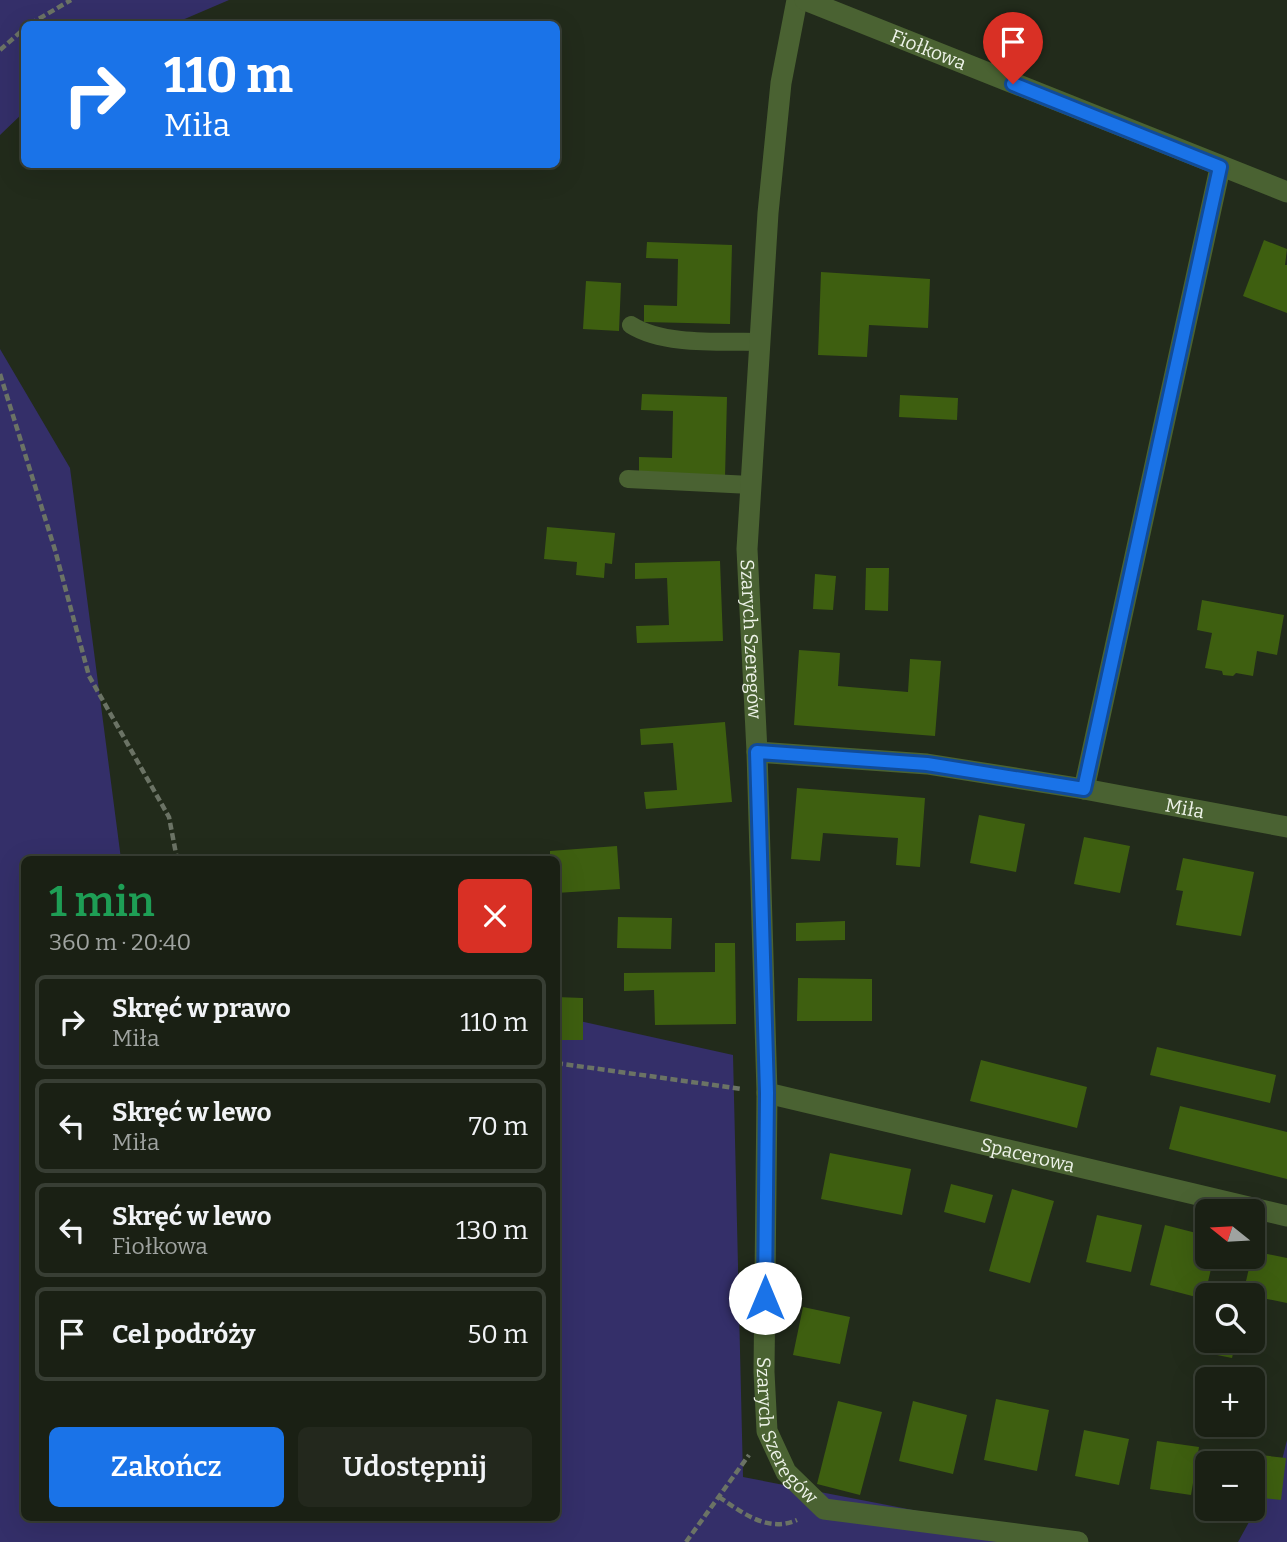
<!DOCTYPE html>
<html lang="pl">
<head>
<meta charset="utf-8">
<style>
  :root { --surface:#1a2014; --page:#23281d; --text:#f1f3f6; --muted:#9fa3a0; --line:#383e34; --accent:#1a73e8 }
  body { margin:0; font-family:Bitter,serif; background:var(--page); color:var(--text); height:100vh; display:flex; flex-direction:column; font-size:26px; white-space:nowrap }
  * { box-sizing:border-box; margin:0 }
  p { font-size:23px; color:var(--muted) }
  .icon { flex:none; width:38px; height:38px; fill:none; stroke:currentColor; stroke-width:2; stroke-linecap:round; stroke-linejoin:round }
  .map { position:relative; flex:1; overflow:hidden }
  .drawer { position:absolute; left:21px; top:856px; width:539px; height:665px; display:flex; flex-direction:column; background:var(--surface); border-radius:10px; box-shadow:0 7px 28px #0002,0 0 0 2px var(--line) }
  .drawer>* { flex:none }
  .banner { position:absolute; left:21px; top:21px; width:539px; height:147px; border-radius:10px; box-shadow:0 7px 28px #0002,0 0 0 2px var(--line); background:#1a73e8; color:#fff; overflow:hidden }
  .needle { width:46px; rotate:288deg }
  .buttons { position:absolute; left:1195px; top:1199px; display:grid; gap:14px }
  .buttons a { display:grid; place-items:center; width:70px; height:70px; border-radius:10px; background:var(--surface); box-shadow:0 7px 28px #0002,0 0 0 2px var(--line); font-size:35px }
  .pin { position:absolute; display:grid; place-items:center; width:60px; height:60px; color:#fff; margin:-72px -30px; border-radius:50% 50% 50% 0; rotate:-45deg; box-shadow:0 0 7px #0007 }
  .pin .icon { rotate:45deg }
  .me { position:absolute; width:77px; margin:-38px; rotate:0deg; stroke-linejoin:round; filter:drop-shadow(0 0 5px #0008) }
  .turn { display:flex; align-items:center; gap:24px; height:147px; padding:0 28px; font-size:32px }
  .turn .icon { width:91px; height:91px; stroke-width:2.5 }
  .turn b { display:block; font-size:49px; line-height:60px }
  .round { display:grid; place-items:center; flex:none; width:74px; height:74px; border-radius:10px; background:var(--page) }
  .overview { display:flex; align-items:center; justify-content:space-between; height:119px; padding:0 28px }
  h1 { font-size:42px; font-weight:600; line-height:52px; color:#1e9e55 }
  .button { display:flex; gap:14px; margin-top:auto; padding:14px 28px }
  .button a { flex:1; height:80px; border-radius:10px; background:var(--accent); color:#fff; font-size:28px; font-weight:600; line-height:80px; text-align:center }
  .button a+a { background:var(--page); color:var(--text) }
  ul { padding:0; list-style:none }
  li { display:flex; align-items:center; gap:21px; height:94px; margin:0 14px 10px; padding:0 14px; border:4px solid var(--line); border-radius:10px }
  li div { flex:1 }
  li b { display:block; font-size:26px }
  li em { font-style:normal }
  .map>svg:first-child { display:block }
  .green { fill:#342f69 }
  .building { fill:#3e5f10 }
  .lines { fill:none; stroke-linecap:round; stroke-linejoin:round }
  .path { stroke:#6b7365; stroke-width:4.5; stroke-dasharray:7 3.5; stroke-linecap:butt }
  .service { stroke:#4a6232; stroke-width:18 }
  .minor { stroke:#4a6232; stroke-width:21 }
  .route-casing { stroke:#114b97; stroke-width:18 }
  .route { stroke:#1a73e8; stroke-width:12 }
  .labels { text-anchor:middle; stroke-width:7; stroke-linejoin:round; paint-order:stroke }
  .street-label { font-size:19px; fill:#eef3e9; stroke:#222b1b }
</style>
</head>
<body>
<div class="map">
<svg width="1287" height="1542" viewBox="0 0 1287 1542">
  <rect width="100%" height="100%" fill="#222b1b"/>
  <g class="green">
    <path d="M0,0H229L173,24H24V112L0,135Z"/>
    <path d="M0,349L70,468L121,859H24V1517H556L557,1016L733,1055L743,1477L1078,1542H0Z"/>
    <path d="M1287,1440V1542H1238L1281,1464Z"/>
  </g>
  <g class="building">
    <path d="M1264,240L1287,249L1285,265H1287V313L1243,296Z"/>
    <path d="M647,242L732,245L730,324L644,322V305L677,306L678,259L646,258Z"/>
    <path d="M821,272L930,279L928,328L869,325L867,357L818,355Z"/>
    <path d="M586,281L621,283L619,331L583,329Z"/>
    <path d="M642,394L727,397L725,477L639,474V457L672,458L673,411L641,410Z"/>
    <path d="M900,395L958,398L957,420L899,417Z"/>
    <path d="M547,527L615,533L612,564L605,563L604,578L576,575L577,562L544,559Z"/>
    <path d="M720,561L723,641L637,643L636,626L669,625L667,578L635,579V563Z"/>
    <path d="M866,568H889L888,611L865,610Z"/>
    <path d="M815,574L836,576L833,610L813,609Z"/>
    <path d="M1202,600L1284,615L1277,655L1257,651L1253,676L1236,673L1233,676L1223,675L1222,671L1205,668L1212,633L1197,630Z"/>
    <path d="M799,650L840,653L838,686L908,692L910,659L941,661L935,736L794,725Z"/>
    <path d="M725,722L732,802L646,809L644,792L677,790L673,743L641,745L640,729Z"/>
    <path d="M797,788L925,798L920,867L896,865L898,838L852,835L823,833L820,861L791,859Z"/>
    <path d="M979,815L1025,824L1016,872L970,863Z"/>
    <path d="M1084,837L1130,846L1120,893L1074,884Z"/>
    <path d="M617,846L620,889L556,893V859H550V851Z"/>
    <path d="M1183,858L1254,872L1241,936L1176,925L1183,891L1176,890Z"/>
    <path d="M618,917L672,918L671,949L617,948Z"/>
    <path d="M845,921V940L796,941V923Z"/>
    <path d="M715,943H735L736,1024L655,1025L654,990L624,991V973L715,972Z"/>
    <path d="M798,978L872,979V1021H797Z"/>
    <path d="M556,997L583,998V1040H556Z"/>
    <path d="M1157,1047L1276,1075L1270,1103L1150,1075Z"/>
    <path d="M981,1060L1087,1087L1077,1128L970,1101Z"/>
    <path d="M1180,1106L1287,1132V1179L1169,1149Z"/>
    <path d="M830,1153L911,1169L902,1215L821,1199Z"/>
    <path d="M951,1184L993,1195L985,1223L944,1212Z"/>
    <path d="M1012,1189L1054,1201L1030,1283L989,1271Z"/>
    <path d="M1097,1215L1142,1225L1131,1272L1086,1262Z"/>
    <path d="M1165,1225L1208,1236V1256H1214L1204,1299L1150,1285Z"/>
    <path d="M1253,1251L1287,1258V1303L1243,1294Z"/>
    <path d="M803,1307L850,1317L840,1364L793,1355Z"/>
    <path d="M1215,1340H1236L1232,1358L1212,1354Z"/>
    <path d="M996,1399L1049,1410L1037,1471L984,1460Z"/>
    <path d="M838,1401L882,1412L860,1495L817,1484Z"/>
    <path d="M913,1401L967,1415L953,1474L899,1461Z"/>
    <path d="M1084,1430L1129,1439L1119,1485L1075,1476Z"/>
    <path d="M1157,1441L1199,1447L1191,1495L1150,1489Z"/>
    <path d="M1243,1453L1286,1458L1281,1500L1253,1497V1463H1242Z"/>
  </g>
  <g class="lines">
    <g class="path">
      <path d="M30,24L71,0"/>
      <path d="M0,50L24,29"/>
      <path d="M0,374L55,550L89,676L169,817L177,859"/>
      <path d="M556,1063L742,1089"/>
      <path d="M719,1497C743,1513 768,1533 797,1520"/>
      <path d="M686,1542L749,1455"/>
    </g>
    <g class="service">
      <path d="M631,325C664,346 722,341 761,342"/>
      <path d="M628,479L751,485"/>
    </g>
    <g class="minor">
      <path id="s1" d="M797,0L781,83L768,213L747,549L757,752L767,1093L764,1372L767,1431L786,1472L824,1509L1078,1542"/>
      <path id="s2" d="M805,0L1287,192"/>
      <path id="s3" d="M757,752L927,764L1084,789L1287,827"/>
      <path d="M1084,789L1220,168"/>
      <path id="s4" d="M767,1093L1287,1216"/>
    </g>
  </g>
  <g class="lines">
    <defs>
      <path id="route" d="M765,1298L767,1093L757,752L927,764L1084,789L1220,167L1013,84"/>
    </defs>
    <use href="#route" class="route-casing"/>
    <use href="#route" class="route"/>
  </g>
  <g class="labels">
    <g class="street-label">
      <text dy="7" stroke="none"><textPath href="#s2" startOffset="133">Fiołkowa</textPath></text>
      <text dy="7" stroke="none"><textPath href="#s1" startOffset="642">Szarych Szeregów</textPath></text>
      <text dy="7" stroke="none"><textPath href="#s3" startOffset="432">Miła</textPath></text>
      <text dy="7" stroke="none"><textPath href="#s4" startOffset="268">Spacerowa</textPath></text>
      <text dy="7" stroke="none"><textPath href="#s1" startOffset="1440">Szarych Szeregów</textPath></text>
    </g>
  </g>
</svg>
<div class="buttons">
<a><svg class="needle" viewBox="-14 -14 28 28"><path d="M0-13l5 13h-10z" fill="#e53935"/><path d="M0 13l5-13h-10z" fill="#9fa3a0"/></svg></a>
<a><svg class="icon" aria-label="search" viewBox="0 0 24 24"><circle cx="10" cy="10" r="6"/><path d="M15 15l6 6"/></svg></a>
<a>+</a>
<a>−</a>
</div>
<div class="pin" style="left:1013px;top:84px;background:#d93025"><svg class="icon" aria-label="arrive" viewBox="0 0 24 24"><path d="M6 21V4h12l-3 4 3 4H6"/></svg></div>
<svg class="me" style="left:765px;top:1298px" viewBox="-20 -20 40 40"><circle r="19" fill="#fff"/><path d="M0-13L10 11 0 6-10 11z" fill="#1a73e8"/></svg>
<div class="banner">
<div class="turn"><svg class="icon" aria-label="right" viewBox="0 0 24 24"><path d="M7 20v-9h11M14 6l5 5-5 5"/></svg><div><b>110 m</b>Miła</div></div>
</div>
<section class="drawer">
<div class="overview"><div><h1>1 min</h1><p>360 m · 20:40</p></div><a class="round" style="background:#d93025;color:#fff"><svg class="icon" aria-label="close" viewBox="0 0 24 24"><path d="M6 6l12 12M18 6L6 18"/></svg></a></div>
<ul>
<li><svg class="icon" aria-label="right" viewBox="0 0 24 24"><path d="M7 20v-9h11M14 6l5 5-5 5"/></svg><div><b>Skręć w prawo</b><p>Miła</p></div><em>110 m</em></li>
<li><svg class="icon" aria-label="left" viewBox="0 0 24 24"><path d="M17 20v-9H6M10 6l-5 5 5 5"/></svg><div><b>Skręć w lewo</b><p>Miła</p></div><em>70 m</em></li>
<li><svg class="icon" aria-label="left" viewBox="0 0 24 24"><path d="M17 20v-9H6M10 6l-5 5 5 5"/></svg><div><b>Skręć w lewo</b><p>Fiołkowa</p></div><em>130 m</em></li>
<li><svg class="icon" aria-label="arrive" viewBox="0 0 24 24"><path d="M6 21V4h12l-3 4 3 4H6"/></svg><div><b>Cel podróży</b></div><em>50 m</em></li>
</ul>
<div class="button"><a>Zakończ</a><a>Udostępnij</a></div>
</section>
</div>
</body>
</html>
